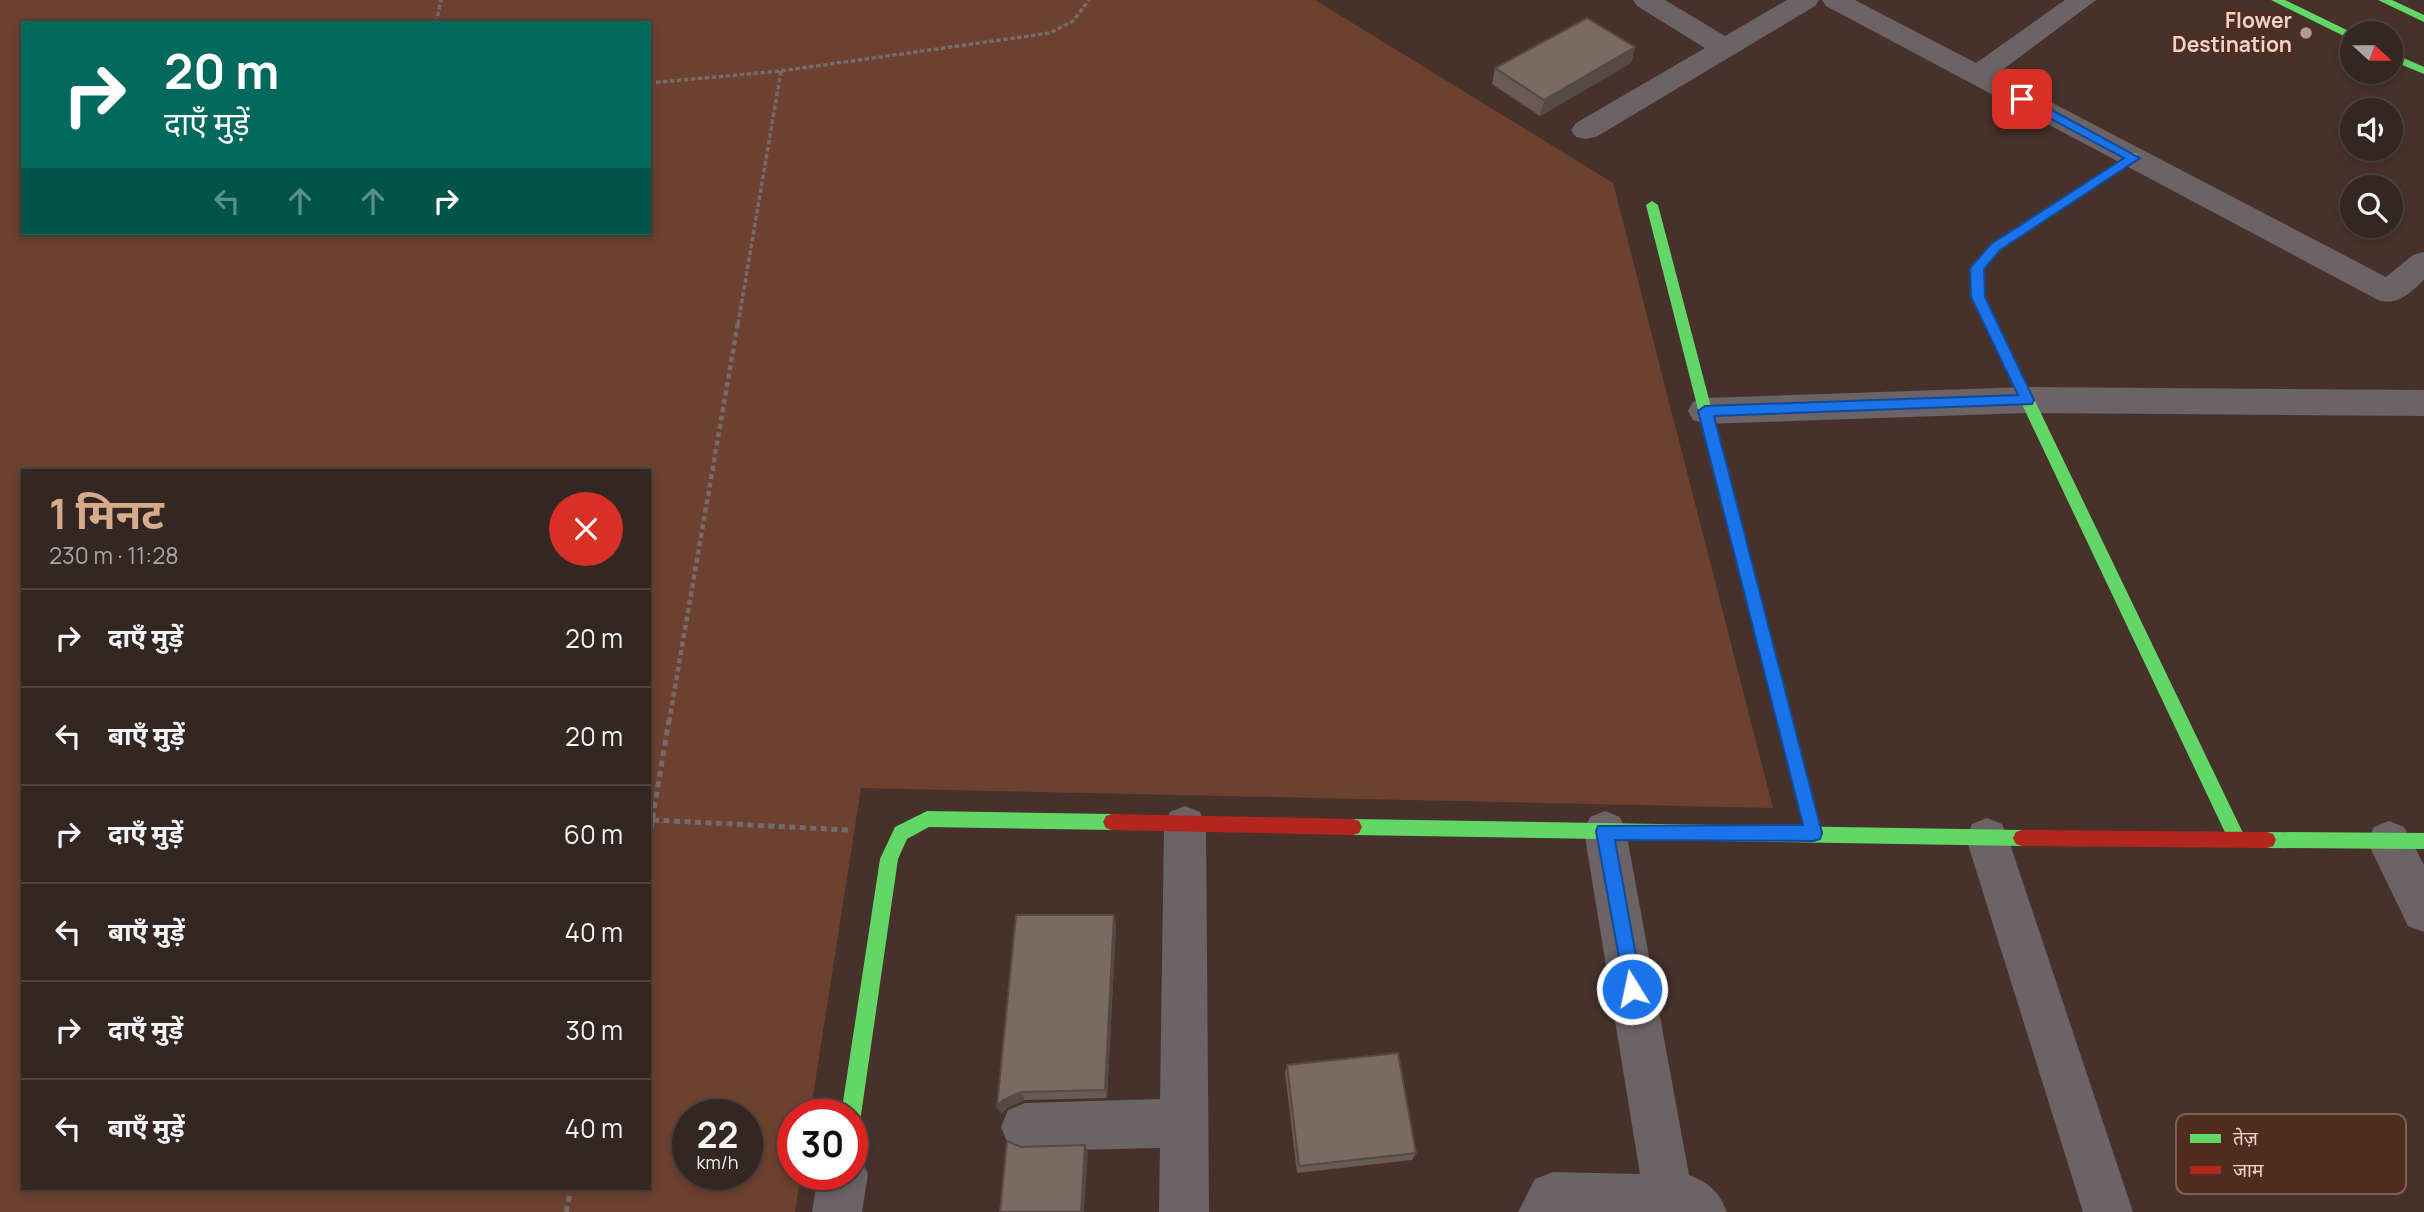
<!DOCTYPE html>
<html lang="hi">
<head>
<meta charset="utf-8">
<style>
  :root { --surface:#342620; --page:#3f322d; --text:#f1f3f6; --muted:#a9a5a5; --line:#4e433e; --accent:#d6ab8b }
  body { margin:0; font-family:Manrope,"Noto Sans Devanagari",sans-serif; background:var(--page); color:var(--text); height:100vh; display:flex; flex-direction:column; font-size:26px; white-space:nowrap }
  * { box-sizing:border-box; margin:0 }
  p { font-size:23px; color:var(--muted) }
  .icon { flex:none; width:38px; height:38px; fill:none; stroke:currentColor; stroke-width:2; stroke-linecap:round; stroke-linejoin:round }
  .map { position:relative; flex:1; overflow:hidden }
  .details { position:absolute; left:21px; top:469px; width:630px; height:721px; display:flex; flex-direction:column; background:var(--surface); border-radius:0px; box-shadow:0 4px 10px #0003,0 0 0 2px var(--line) }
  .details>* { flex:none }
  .banner { position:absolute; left:21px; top:21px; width:630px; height:214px; border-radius:0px; box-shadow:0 4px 10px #0003,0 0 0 2px var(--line); background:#00695c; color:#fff; overflow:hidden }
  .needle { width:46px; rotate:111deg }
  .controls { position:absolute; left:2340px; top:21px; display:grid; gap:14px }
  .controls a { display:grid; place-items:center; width:63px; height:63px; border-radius:50%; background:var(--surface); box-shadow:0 4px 10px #0003,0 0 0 2px var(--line); font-size:35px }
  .speed { position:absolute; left:672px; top:1099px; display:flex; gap:14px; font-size:35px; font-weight:700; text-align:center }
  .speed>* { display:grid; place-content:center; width:91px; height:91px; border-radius:50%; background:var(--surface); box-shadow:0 4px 10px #0003,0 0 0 2px var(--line); line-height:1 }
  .speed small { font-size:18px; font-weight:400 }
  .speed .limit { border:10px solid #d22; background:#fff; color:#111 }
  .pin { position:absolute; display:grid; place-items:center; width:60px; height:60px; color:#fff; margin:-30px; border-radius:14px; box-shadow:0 4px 10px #0006 }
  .me { position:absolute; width:77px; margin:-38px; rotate:350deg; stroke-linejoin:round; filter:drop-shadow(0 0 5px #0008) }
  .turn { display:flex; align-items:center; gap:24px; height:147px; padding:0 28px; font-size:32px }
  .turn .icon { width:91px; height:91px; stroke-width:2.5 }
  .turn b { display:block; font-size:49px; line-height:60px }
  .lanes { display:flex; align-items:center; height:66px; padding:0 28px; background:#0003; justify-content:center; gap:35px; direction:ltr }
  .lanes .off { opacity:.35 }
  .round { display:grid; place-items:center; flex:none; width:74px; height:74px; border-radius:37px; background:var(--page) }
  .overview { display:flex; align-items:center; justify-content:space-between; height:119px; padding:0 28px }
  h1 { font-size:42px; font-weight:700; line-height:52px; color:var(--accent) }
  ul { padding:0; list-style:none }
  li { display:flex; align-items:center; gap:21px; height:98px; padding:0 28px; border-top:2px solid var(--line) }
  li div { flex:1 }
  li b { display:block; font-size:26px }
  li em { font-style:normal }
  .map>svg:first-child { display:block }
  .green { fill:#6d4130; fill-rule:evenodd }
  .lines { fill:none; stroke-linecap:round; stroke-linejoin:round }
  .path-far2 { stroke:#756b6b; stroke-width:3.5; stroke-dasharray:4.5 2.5; stroke-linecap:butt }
  .path-far1 { stroke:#756b6b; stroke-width:4.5; stroke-dasharray:5 3.5; stroke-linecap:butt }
  .path { stroke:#756b6b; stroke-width:5; stroke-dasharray:6 4.5; stroke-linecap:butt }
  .street { fill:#6b6365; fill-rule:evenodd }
  .fast { fill:#63d668; fill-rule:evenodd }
  .jam { fill:#b3261e; fill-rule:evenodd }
  .wall { fill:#695b53 }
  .shaded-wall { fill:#554a44 }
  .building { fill:#7a6a61; stroke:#554a44; stroke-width:2 }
  .route { fill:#1a73e8; stroke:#114b97; stroke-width:2 }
  .poi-dot { fill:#b29b93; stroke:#522d1f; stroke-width:2.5 }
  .labels { text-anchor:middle; stroke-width:7; stroke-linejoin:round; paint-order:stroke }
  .far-poi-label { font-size:21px; font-weight:bold; fill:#ecd4cb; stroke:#522d1f; text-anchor:end }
  .key { fill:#522d1f; stroke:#805f53; stroke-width:2 }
  .key-label { font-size:19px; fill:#ecd4cb }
</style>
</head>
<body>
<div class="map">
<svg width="2424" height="1212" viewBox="0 0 2424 1212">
  <rect width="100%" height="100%" fill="#46322b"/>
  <path class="green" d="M0,0H1315L1613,183L1773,808L861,788L810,1115H793V1174H801L795,1212H0ZM23,23H649V233H23ZM23,471H649V1188H23ZM688,1115H747V1174H688Z"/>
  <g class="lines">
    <g class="path-far2">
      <path d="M436,23L441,0"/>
      <path d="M649,83L781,71L1050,33L1073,21L1089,0"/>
      <path d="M738,324L781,71"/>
    </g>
    <path class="path-far1" d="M669,722L738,322"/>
    <g class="path">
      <path d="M653,820L848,830"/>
      <path d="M649,839L669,720"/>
      <path d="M566,1212L571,1188"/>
    </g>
    <g class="street">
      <path d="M1633,0H1665L1725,36L1787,0H1819L1815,6L1596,137L1586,139L1576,137L1571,130L1576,123L1705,48L1637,6Z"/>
      <path d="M1822,0H1855L1976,63L2065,0H2096L1997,74L2386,277L2413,255L2424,252V280C2409,293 2399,306 2378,300L1826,6Z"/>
      <path d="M2027,387L2424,390V416L2027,413L1705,424L1693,420L1688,411L1693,402L1705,398Z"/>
      <path d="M1185,806L1200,812L1206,826L1209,1212H1159L1160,1148L1025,1151L1008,1144L1001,1127L1008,1110L1025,1103L1160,1099L1164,826L1170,812Z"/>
      <path d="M1605,811L1620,817L1626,831L1689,1175C1710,1183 1719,1192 1727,1212H1518L1535,1179L1553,1172L1640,1174L1584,831L1590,817Z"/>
      <path d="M1987,818L2002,824L2008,838L2133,1212H2083L1966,838L1972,824Z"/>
      <path d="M2389,821L2404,827L2424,865V932L2408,926L2367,841L2374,827Z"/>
      <path d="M852,1153L860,1157L868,1174L862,1212H812L818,1174H852Z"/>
    </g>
    <g class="fast">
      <path d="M2271,0H2285L2353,33L2352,40Z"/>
      <path d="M2378,0H2392L2424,15V22Z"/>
      <path d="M2390,52L2424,67V74L2390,60Z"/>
      <path d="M2133,153L2137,154V160L2001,250L1984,269L1985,297L2243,833L2246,839L2243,845L2237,847L2231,845L1971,297L1970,268L1991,244Z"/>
      <path d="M1652,201L1658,205L1790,708L1788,713L1782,715L1776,713L1774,708L1646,205Z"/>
      <path d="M927,811L1112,814L1118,816L1121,822L1118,828L1112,830L929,827L907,839L898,859L861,1115L858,1122L852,1124V1115H841L880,859L895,827Z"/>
      <path d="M1353,819L2022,830L2028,832L2031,838L2028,844L2022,846L1353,835L1347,833L1344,827L1347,821Z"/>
      <path d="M2267,832L2424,833V849L2267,848L2261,846L2258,840L2261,834Z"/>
    </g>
    <g class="jam">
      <path d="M1782,701L1788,703L1790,708L1823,833L1820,839L1814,841L1808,839L1805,833L1774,708L1776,703Z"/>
      <path d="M1112,814L1353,819L1359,821L1362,827L1359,833L1353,835L1112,830L1106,828L1103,822L1106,816Z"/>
      <path d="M2022,830L2267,832L2273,834L2276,840L2273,846L2267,848L2022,846L2016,844L2013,838L2016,832Z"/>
    </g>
  </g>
  <g class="wall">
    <path d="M1635,47L1631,63L1540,116L1492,84L1495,68Z"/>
    <path d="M1116,926L1107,1098L1025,1100L1007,1108L1001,1114L997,1106Z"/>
    <path d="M1287,1065L1416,1153L1412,1160L1297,1173L1285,1073Z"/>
  </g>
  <g class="shaded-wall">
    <path d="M1635,47L1631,63L1540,116L1544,100Z"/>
    <path d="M1114,915L1116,926L1107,1098L1105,1090Z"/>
    <path d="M1021,1092L1025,1100L1007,1108L1001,1114L997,1106L1003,1100Z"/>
    <path d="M1085,1145L1088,1152L1084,1212H1081Z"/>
  </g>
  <g class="building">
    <path d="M1587,18L1635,47L1544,100L1495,68Z"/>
    <path d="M1016,915H1114L1105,1090L1021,1092L1003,1100L997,1106Z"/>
    <path d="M1398,1053L1416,1153L1299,1166L1287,1065Z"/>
    <path d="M1007,1141L1021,1147L1085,1145L1081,1212H1000Z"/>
  </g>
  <path class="route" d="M2018,96H2026L2140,158L2000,250L1984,269L1985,297L2034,400L2032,404L1714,416L1822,833L1820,839L1814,841L1615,840L1642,989L1639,996L1632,999L1626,996L1596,831L1598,826L1803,825L1698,411L1705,406L2018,395L1971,297L1970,268L1991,244L2124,158L2018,101Z"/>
  <circle class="poi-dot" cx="2306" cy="33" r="7"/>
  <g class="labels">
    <g class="far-poi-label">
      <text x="2292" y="28">Flower<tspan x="2292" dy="24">Destination</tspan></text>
    </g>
  </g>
  <rect x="2176" y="1114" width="230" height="80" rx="10" class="key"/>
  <rect x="2190" y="1134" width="31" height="9" fill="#63d668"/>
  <rect x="2190" y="1166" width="31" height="8" fill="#b3261e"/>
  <g class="key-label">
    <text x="2233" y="1145">तेज़</text>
    <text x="2233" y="1177">जाम</text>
  </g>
</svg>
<div class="controls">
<a><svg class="needle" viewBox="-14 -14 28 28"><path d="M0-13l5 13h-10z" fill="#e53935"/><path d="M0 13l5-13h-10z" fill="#a9a5a5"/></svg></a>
<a><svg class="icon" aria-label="sound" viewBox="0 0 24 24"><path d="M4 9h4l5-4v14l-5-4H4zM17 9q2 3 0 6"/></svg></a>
<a><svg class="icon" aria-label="search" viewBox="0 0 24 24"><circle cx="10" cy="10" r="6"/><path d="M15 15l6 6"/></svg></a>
</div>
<div class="speed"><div>22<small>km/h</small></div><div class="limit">30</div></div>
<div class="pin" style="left:2022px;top:99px;background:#d93025"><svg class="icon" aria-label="arrive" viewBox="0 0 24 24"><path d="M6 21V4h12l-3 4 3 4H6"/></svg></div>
<svg class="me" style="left:1632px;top:989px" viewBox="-20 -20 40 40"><circle r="17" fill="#1a73e8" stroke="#fff" stroke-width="3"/><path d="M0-11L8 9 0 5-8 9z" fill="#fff"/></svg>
<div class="banner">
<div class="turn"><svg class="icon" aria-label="right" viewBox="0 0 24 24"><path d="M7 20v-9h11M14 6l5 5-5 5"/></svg><div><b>20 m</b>दाएँ मुड़ें</div></div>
<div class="lanes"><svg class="icon off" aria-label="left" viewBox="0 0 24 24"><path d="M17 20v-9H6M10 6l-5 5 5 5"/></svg><svg class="icon off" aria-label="ahead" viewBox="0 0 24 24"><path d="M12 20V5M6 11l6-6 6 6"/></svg><svg class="icon off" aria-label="ahead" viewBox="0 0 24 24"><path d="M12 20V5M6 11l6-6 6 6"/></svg><svg class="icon" aria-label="right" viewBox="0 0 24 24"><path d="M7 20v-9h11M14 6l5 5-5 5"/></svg></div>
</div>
<section class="details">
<div class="overview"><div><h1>1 मिनट</h1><p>230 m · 11:28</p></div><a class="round" style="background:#d93025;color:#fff"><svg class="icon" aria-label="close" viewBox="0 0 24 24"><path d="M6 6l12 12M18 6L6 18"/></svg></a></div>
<ul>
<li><svg class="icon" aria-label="right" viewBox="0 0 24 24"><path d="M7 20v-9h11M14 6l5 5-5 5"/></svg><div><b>दाएँ मुड़ें</b></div><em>20 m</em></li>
<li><svg class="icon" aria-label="left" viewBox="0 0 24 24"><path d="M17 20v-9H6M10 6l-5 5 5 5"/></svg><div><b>बाएँ मुड़ें</b></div><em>20 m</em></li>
<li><svg class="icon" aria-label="right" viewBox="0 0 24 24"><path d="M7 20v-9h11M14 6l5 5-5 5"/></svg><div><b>दाएँ मुड़ें</b></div><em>60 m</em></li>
<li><svg class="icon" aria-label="left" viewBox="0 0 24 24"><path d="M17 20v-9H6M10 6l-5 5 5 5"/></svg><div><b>बाएँ मुड़ें</b></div><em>40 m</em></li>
<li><svg class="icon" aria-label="right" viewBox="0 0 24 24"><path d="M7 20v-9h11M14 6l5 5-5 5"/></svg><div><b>दाएँ मुड़ें</b></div><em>30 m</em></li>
<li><svg class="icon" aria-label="left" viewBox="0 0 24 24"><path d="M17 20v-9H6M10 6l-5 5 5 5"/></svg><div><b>बाएँ मुड़ें</b></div><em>40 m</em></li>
</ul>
</section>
</div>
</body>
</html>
